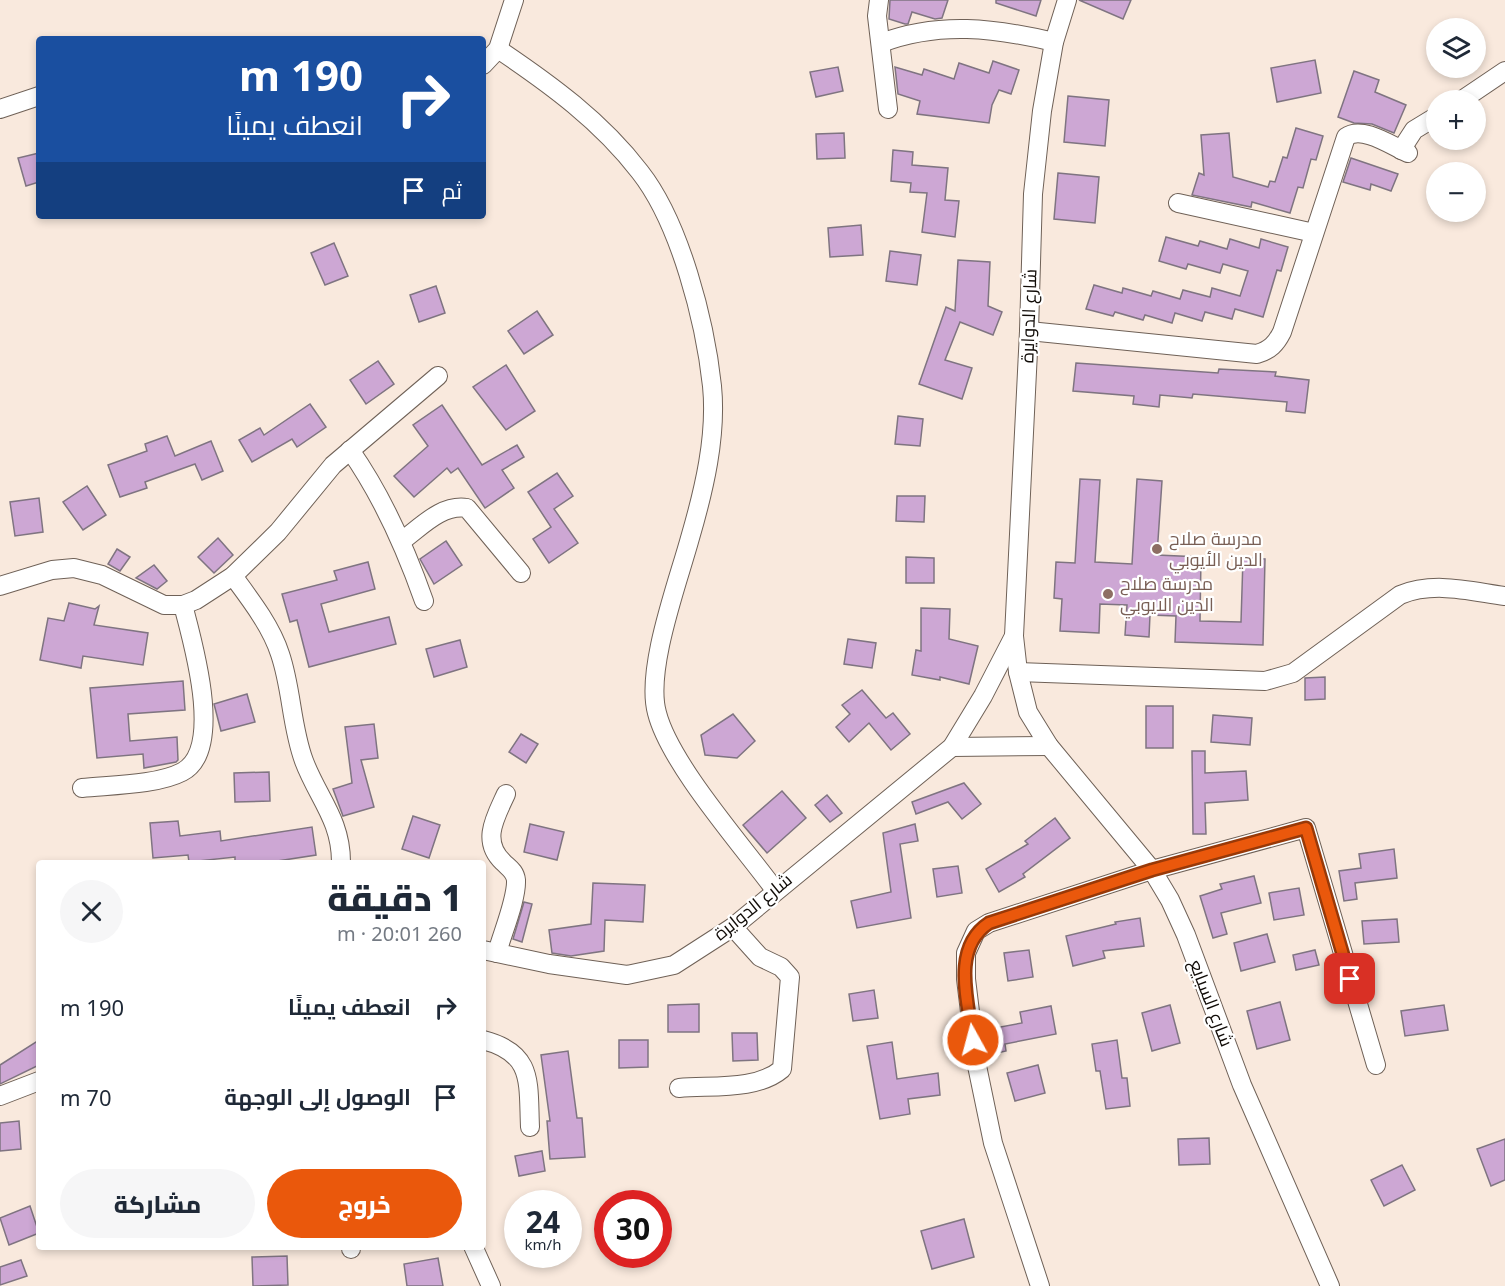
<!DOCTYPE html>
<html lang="ar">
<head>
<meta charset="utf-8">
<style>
  :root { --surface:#fff; --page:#f6f6f7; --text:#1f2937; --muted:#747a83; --accent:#ea580c }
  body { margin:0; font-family:"Noto Sans",Cairo,sans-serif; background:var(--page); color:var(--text); direction:rtl; height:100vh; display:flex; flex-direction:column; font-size:22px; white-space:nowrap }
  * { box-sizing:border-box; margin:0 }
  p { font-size:20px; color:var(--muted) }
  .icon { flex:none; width:33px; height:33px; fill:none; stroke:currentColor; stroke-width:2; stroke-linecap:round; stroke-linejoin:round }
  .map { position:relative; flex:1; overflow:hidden; direction:ltr }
  .sheet { position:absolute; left:36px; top:860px; width:450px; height:390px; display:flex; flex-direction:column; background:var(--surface); border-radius:6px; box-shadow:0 3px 9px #0003; direction:rtl }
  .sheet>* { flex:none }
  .banner { position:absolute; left:36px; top:36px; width:450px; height:183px; border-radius:6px; box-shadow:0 3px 9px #0003; direction:rtl; background:#1a4fa0; color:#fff; overflow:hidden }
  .buttons { position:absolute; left:1426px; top:18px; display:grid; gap:12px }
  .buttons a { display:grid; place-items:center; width:60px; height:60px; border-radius:50%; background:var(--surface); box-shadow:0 3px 9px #0003; font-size:30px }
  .speed { position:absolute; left:504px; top:1190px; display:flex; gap:12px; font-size:30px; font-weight:700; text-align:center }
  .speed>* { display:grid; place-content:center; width:78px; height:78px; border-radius:50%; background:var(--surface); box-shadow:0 3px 9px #0003; line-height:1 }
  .speed small { font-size:15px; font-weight:400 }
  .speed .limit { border:9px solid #d22; background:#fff; color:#111 }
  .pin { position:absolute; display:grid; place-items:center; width:51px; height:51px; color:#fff; margin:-26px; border-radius:12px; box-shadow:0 3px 9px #0006 }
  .me { position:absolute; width:66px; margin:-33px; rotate:353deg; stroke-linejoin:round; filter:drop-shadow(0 0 4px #0008) }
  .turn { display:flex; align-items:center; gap:21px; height:126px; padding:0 24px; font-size:27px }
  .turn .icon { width:78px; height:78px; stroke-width:2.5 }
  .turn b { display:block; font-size:42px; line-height:51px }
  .then { display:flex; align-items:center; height:57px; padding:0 24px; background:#0003; gap:12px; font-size:22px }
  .round { display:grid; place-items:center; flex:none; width:63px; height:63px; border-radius:32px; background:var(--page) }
  .summary { display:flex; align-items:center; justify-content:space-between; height:102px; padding:0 24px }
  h1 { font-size:36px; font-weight:800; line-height:45px }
  .cta { display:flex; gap:12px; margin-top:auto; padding:12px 24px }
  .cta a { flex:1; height:69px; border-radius:36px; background:var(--accent); color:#fff; font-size:24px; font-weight:800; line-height:69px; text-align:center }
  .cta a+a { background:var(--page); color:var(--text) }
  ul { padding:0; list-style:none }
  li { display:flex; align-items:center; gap:18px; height:90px; padding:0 24px }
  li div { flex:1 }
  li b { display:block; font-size:22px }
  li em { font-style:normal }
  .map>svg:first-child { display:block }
  .building { fill:#cda7d4; stroke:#7f7481; stroke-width:1.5 }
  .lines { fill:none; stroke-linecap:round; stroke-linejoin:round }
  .minor-casing { stroke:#6f6157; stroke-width:20 }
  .minor { stroke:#fff; stroke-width:18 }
  .route-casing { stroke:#983908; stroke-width:15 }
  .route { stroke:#ea580c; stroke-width:10 }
  .education-dot { fill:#8d6e63; stroke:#fff; stroke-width:2 }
  .labels { text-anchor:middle; stroke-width:4.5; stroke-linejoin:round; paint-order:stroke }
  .street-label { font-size:18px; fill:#100b07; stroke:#fff }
  .education-label { font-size:18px; fill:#785e54; stroke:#fff; text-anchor:start }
</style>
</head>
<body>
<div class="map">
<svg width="1505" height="1286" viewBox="0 0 1505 1286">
  <rect width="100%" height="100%" fill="#f9e9dd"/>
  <g class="building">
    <path d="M890,0H948L942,18L935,19L912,12L908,24H905L889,19Z"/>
    <path d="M996,0H1041L1036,16L996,3Z"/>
    <path d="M1079,0H1131L1123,19Z"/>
    <path d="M1315,60L1321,93L1277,102L1271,68Z"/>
    <path d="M993,61L1019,70L1011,94L999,90L992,105L989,123L917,114L920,101L898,94L895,67L922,75L924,69L954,79L959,63L989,73Z"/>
    <path d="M838,67L843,91L816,97L810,72Z"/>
    <path d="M1354,71L1379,80L1375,92L1406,105L1394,133L1372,124L1354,123L1338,117Z"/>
    <path d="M1068,96L1109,100L1105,146L1064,142Z"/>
    <path d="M1296,128L1323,136L1316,160L1311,159L1303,188L1298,187L1290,213L1252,202L1251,207L1192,195L1199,173L1204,175L1201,135L1229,133L1233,177L1268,187L1270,181L1275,182L1283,157L1287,158Z"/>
    <path d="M844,133L845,158L817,159L816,134Z"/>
    <path d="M893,150L913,152L912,165L948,168L945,200L959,201L955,237L922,232L927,193L910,192L911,183L891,181Z"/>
    <path d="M39,153V182L26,186L18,158Z"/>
    <path d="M1351,158L1398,174L1391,191L1371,184L1370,190L1343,182Z"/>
    <path d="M1058,173L1099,177L1095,223L1054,219Z"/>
    <path d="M861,225L863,255L830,257L828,228Z"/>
    <path d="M1166,237L1198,246L1200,241L1227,249L1230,239L1259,248L1261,239L1288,247L1281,271L1277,270L1263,317L1235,309L1232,319L1205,312L1202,321L1175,313L1172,323L1145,315L1143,320L1115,312L1113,316L1086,309L1094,285L1122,293L1123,288L1151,296L1153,291L1180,299L1183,290L1210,297L1212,288L1240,296L1248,271L1223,264L1220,273L1188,264L1186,269L1159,261Z"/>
    <path d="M334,243L348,276L325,285L311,253Z"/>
    <path d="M890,251L921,255L917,285L886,281Z"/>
    <path d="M958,260L990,262L988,306L1002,312L993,335L960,322L945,360L972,368L962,399L919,384L946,307L955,311Z"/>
    <path d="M436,286L445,313L419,322L410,295Z"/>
    <path d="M537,311L553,335L524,354L508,331Z"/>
    <path d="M378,361L394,384L366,404L350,380Z"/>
    <path d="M1076,363L1218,373L1219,369L1276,372L1275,376L1309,380L1305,413L1286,411L1287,402L1193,394L1192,398L1160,395L1159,407L1133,404L1134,396L1073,391Z"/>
    <path d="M506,365L535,411L506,430L473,387Z"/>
    <path d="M310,404L326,427L297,447L292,439L252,462L239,440L260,428L264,435Z"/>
    <path d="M442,405L482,465L517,445L524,457L502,470L514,488L485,508L458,468L451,473L447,468L414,497L394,476L428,446L413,425Z"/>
    <path d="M898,416L923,419L920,446L895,444Z"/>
    <path d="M167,436L175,456L211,441L223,471L202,480L195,464L145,482L147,488L120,497L108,465L147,451L145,444Z"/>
    <path d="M557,473L573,496L554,509L578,543L549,563L533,539L551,527L528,492Z"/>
    <path d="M1080,479L1100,480L1095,562L1132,564L1137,479L1162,481L1157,555L1201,557L1200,621L1241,622L1243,558L1265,559L1263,645L1175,642L1176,616L1150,615L1149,637L1125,635L1127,605L1100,604L1099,633L1060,631L1062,599L1054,598L1056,562L1075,563Z"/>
    <path d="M87,486L106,515L83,530L63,502Z"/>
    <path d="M897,496H925L924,522L896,521Z"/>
    <path d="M39,498L43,532L15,536L10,502Z"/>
    <path d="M218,538L233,555L214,573L198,557Z"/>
    <path d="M446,541L462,565L434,584L420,559Z"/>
    <path d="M117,549L130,557L120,571L108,564Z"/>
    <path d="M906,557L934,558V583H906Z"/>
    <path d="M368,562L375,589L321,604L329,632L389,617L396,644L309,667L297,620L290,622L282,594L337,580L334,571Z"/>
    <path d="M154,565L167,581L157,589L136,578Z"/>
    <path d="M69,603L95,609L99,606L94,625L148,633L143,665L83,656L81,668L40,660L48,618L64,621Z"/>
    <path d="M921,608L950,609L949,639L978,646L969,684L940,677V680L912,675L916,650L921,651Z"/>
    <path d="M848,639L876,643L872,668L844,664Z"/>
    <path d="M460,640L467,667L434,677L426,649Z"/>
    <path d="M1325,677V699L1305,700V678Z"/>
    <path d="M183,681L185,710L128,714L130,741L177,737L178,760L176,762L144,768L143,754L97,758L90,688Z"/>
    <path d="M862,690L886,718L893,713L910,734L891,750L869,723L849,742L836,727L850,714L842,705Z"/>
    <path d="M247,694L255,722L221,731L214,704Z"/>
    <rect x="1146" y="706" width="27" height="42"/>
    <path d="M733,714L755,741L737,758L705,755L701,735Z"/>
    <path d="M1213,715L1252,718L1250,745L1211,742Z"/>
    <path d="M374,724L378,758L361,760L374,807L343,816L333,789L352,783L345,727Z"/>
    <path d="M521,734L538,744L526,763L509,752Z"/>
    <path d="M1192,751H1205V773L1246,771L1248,800L1205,803L1206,834H1193Z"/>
    <path d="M269,772L270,801L235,802L234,773Z"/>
    <path d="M964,783L981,804L962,819L948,802L916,814L912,802Z"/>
    <path d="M782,791L806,818L767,853L743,825Z"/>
    <path d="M827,795L842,813L830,822L815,805Z"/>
    <path d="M413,816L440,825L429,858L402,849Z"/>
    <path d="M1055,818L1070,838L1023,874L1025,877L999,892L986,869L1028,844L1025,841Z"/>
    <path d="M178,821L180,836L220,831L221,841L312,827L316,855L271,862H235V857L189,862L188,855L153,858L150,823Z"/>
    <path d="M530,824L564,832L557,860L524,852Z"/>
    <path d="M915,824L918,841L900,844L911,918L857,928L851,901L891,892L883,833Z"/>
    <path d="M1394,849L1397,878L1355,883L1357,899L1344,901L1339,871L1361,868L1359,854Z"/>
    <path d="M958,866L962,893L937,897L933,869Z"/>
    <path d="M1254,876L1261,903L1221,913L1227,934L1213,938L1200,896L1222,889L1220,884Z"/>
    <path d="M593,883L645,885L643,922L605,920L604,951L571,956L552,953L549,930L591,924Z"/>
    <path d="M1299,888L1304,915L1274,920L1269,893Z"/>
    <path d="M524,902L532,904L522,942L513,939Z"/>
    <path d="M1140,918L1144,946L1103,951L1105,958L1073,966L1066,936L1116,924L1115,922Z"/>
    <path d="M1397,919L1399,942L1364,944L1362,921Z"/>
    <path d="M1267,934L1275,962L1241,971L1234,943Z"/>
    <path d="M1029,950L1033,977L1008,981L1004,953Z"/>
    <path d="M1315,950L1319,965L1296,970L1293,955Z"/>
    <path d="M874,990L878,1018L853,1021L849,994Z"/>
    <path d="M1280,1002L1290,1040L1257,1049L1247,1011Z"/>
    <path d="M699,1004V1032H668V1005Z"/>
    <path d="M1170,1005L1180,1043L1152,1051L1142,1013Z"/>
    <path d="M1444,1005L1448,1030L1405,1036L1401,1011Z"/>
    <path d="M1051,1006L1056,1034L1005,1044L1006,1051L988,1055L984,1030L1022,1023L1020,1012Z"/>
    <path d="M732,1033H757L758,1060L733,1061Z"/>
    <path d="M39,1040V1065L0,1084V1065Z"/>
    <path d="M619,1040H648V1067L619,1068Z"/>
    <path d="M1117,1040L1122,1078H1127L1130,1106L1106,1109L1100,1071H1096L1092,1044Z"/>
    <path d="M892,1042L897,1079L938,1073L940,1095L908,1099L910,1114L880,1119L867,1046Z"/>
    <path d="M568,1051L577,1118H582L585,1157L550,1159L547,1121H550L541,1055Z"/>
    <path d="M1038,1065L1045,1093L1015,1101L1007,1073Z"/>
    <path d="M19,1121L21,1149L0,1151V1123Z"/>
    <path d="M1209,1138L1210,1164L1179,1165L1178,1139Z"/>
    <path d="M1505,1139V1180L1491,1186L1477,1149Z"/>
    <path d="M542,1151L545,1171L519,1176L515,1156Z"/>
    <path d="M1402,1165L1415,1190L1384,1206L1371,1180Z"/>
    <path d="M30,1206L39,1233L9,1245L0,1218Z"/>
    <path d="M964,1219L974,1257L932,1269L921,1231Z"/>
    <path d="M287,1256L288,1285L253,1286L252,1257Z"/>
    <path d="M438,1258L443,1286H407L404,1264Z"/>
    <path d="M21,1260L27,1276L0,1285V1267Z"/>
  </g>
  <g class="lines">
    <defs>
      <g id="minor">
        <path d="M879,0L877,16L888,109"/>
        <path d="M1067,0L1054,42L1042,111L1033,194L1029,331L1014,636L1018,672L1028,712L1049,746L1152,870L1170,900L1186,935L1242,1085L1330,1286"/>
        <path d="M881,43C939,21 995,28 1054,42"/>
        <path d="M498,49C550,84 601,121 640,172C680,223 705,321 712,386C717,436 704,490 690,538C678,582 645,670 657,713C670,764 742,845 775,890"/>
        <path d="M483,65L498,49L514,0"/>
        <path d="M1462,100L1505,71"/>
        <path d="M0,109L39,96"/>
        <path d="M1401,150L1414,130L1437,116"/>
        <path d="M1178,203L1314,233"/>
        <path d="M1029,331L1257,354C1270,350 1276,344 1282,332L1346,137C1362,125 1392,146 1408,153"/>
        <path d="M350,450C383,497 405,547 424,601"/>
        <path d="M403,540C422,526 442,504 467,508L521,573"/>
        <path d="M233,576C250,599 271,626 280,654C292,689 291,726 304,761C318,798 341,820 341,862"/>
        <path d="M0,586L52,570L74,568L102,575L164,605H183L196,600L233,576L278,532L333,465L438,376"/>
        <path d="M1018,672L1265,681L1293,673L1400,595C1434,581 1469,591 1505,596"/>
        <path d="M952,747L1049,746"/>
        <path d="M82,788C111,785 157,785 182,772C225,750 192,640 183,605"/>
        <path d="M483,950L549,964L627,975L674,965L733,927L952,747L983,696L1014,636"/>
        <path d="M497,953C502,934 517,899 516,880C515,871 509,868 503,862C481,841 495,818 506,794"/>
        <path d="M483,1040C534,1053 528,1082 530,1127"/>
        <path d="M679,1088C711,1085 756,1091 782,1069L790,977L781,967L760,957L733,927"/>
        <path d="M0,1096L39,1081"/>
        <path d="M351,1246V1249"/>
        <path d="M473,1246L491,1286"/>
        <path d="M1040,1286L993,1143L976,1061L966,979V953L976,931L989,923L1152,870L1306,828L1376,1065"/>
      </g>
    </defs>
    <use href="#minor" class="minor-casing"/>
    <use href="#minor" class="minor"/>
  </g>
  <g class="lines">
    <defs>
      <path id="route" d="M973,1040C968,1001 951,948 989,923L1152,870L1306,828L1350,979"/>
    </defs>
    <use href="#route" class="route-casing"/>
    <use href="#route" class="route"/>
  </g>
  <g class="education-dot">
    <circle cx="1157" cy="549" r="6"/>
    <circle cx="1108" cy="594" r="6"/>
  </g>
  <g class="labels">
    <g class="street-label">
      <text transform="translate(1029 316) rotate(-88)" y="6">شارع الدوايرة</text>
      <text transform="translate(753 907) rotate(-39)" y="6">شارع الدوايرة</text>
      <text transform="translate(1211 1003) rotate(69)" y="6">شارع السبايع</text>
    </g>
    <g class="education-label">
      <text x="1169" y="545">مدرسة صلاح<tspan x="1169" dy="21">الدين الأيوبي</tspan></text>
      <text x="1120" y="590">مدرسة صلاح<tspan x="1120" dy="21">الدين الايوبي</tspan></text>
    </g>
  </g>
</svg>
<div class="buttons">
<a><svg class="icon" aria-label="layers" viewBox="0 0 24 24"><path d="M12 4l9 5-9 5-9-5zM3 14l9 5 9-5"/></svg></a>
<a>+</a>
<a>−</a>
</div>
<div class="speed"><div>24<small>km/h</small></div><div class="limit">30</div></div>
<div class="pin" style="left:1350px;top:979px;background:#d93025"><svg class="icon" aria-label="arrive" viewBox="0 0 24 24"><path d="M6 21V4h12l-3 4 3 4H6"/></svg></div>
<svg class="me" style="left:973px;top:1040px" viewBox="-20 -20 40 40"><circle r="17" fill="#ea580c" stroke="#fff" stroke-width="3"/><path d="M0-11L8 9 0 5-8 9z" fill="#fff"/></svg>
<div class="banner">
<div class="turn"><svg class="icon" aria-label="right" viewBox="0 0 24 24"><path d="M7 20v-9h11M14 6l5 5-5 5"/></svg><div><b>190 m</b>انعطف يمينًا</div></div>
<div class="then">ثم<svg class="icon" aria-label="arrive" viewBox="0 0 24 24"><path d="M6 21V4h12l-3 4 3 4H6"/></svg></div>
</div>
<section class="sheet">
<div class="summary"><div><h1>1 دقيقة</h1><p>260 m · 20:01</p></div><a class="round"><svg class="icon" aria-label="close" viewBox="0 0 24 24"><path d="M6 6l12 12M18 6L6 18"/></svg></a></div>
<ul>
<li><svg class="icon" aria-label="right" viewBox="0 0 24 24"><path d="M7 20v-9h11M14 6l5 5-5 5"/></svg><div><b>انعطف يمينًا</b></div><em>190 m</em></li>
<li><svg class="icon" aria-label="arrive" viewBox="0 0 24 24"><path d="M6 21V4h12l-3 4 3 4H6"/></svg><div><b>الوصول إلى الوجهة</b></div><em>70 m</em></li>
</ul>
<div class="cta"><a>خروج</a><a>مشاركة</a></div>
</section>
</div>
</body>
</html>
